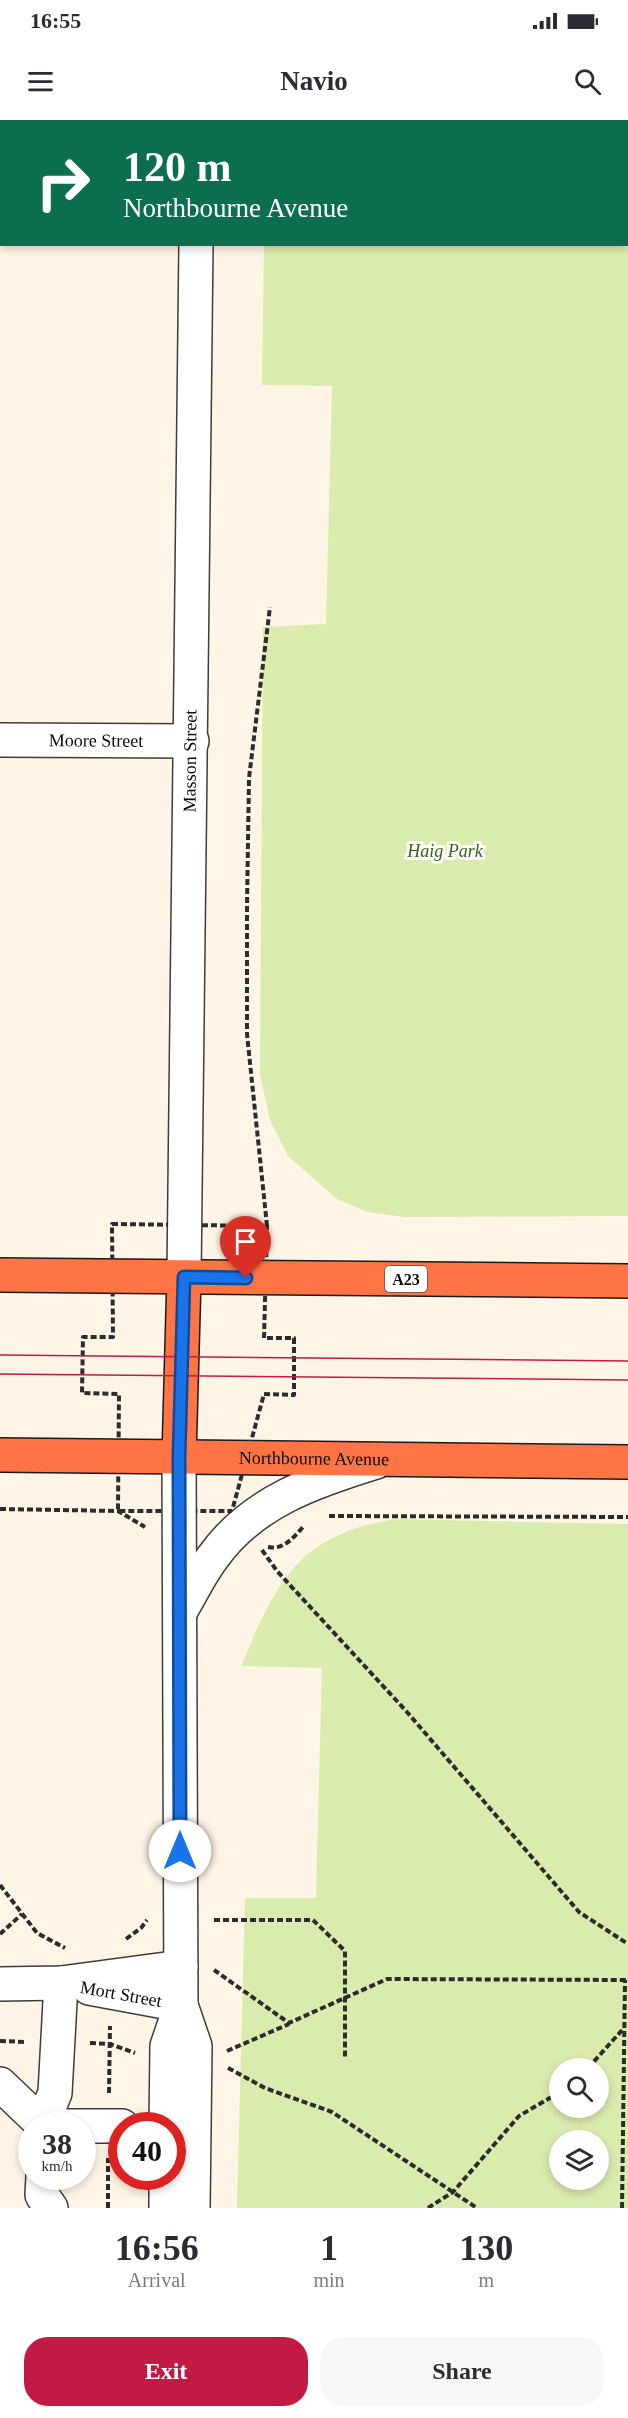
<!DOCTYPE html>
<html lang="en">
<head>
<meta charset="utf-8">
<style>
  :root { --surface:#fff; --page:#f7f7f7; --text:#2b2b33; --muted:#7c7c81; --accent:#c21a43 }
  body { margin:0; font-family:Georgia,serif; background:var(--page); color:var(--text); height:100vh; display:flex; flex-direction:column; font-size:22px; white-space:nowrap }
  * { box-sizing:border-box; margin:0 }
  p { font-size:20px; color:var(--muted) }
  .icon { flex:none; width:33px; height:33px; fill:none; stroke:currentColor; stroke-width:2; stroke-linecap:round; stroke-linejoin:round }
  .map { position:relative; height:2088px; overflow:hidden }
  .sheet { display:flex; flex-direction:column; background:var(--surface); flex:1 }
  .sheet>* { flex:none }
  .guide { position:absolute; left:0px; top:0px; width:628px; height:126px; box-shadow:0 3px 9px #0003; background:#0b6e4f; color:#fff; overflow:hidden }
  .buttons { position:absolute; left:549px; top:1938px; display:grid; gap:12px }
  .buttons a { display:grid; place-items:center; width:60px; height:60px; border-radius:50%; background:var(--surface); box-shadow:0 3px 9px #0003; font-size:30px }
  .speed { position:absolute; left:18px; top:1992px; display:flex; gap:12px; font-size:30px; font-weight:700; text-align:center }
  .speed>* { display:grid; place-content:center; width:78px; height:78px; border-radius:50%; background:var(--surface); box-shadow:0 3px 9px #0003; line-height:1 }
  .speed small { font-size:15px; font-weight:400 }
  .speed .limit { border:9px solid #d22; background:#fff; color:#111 }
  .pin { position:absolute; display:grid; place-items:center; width:51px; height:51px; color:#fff; margin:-62px -26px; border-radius:50% 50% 50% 0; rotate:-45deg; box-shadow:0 0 6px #0007 }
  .pin .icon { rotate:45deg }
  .me { position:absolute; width:66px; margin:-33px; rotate:0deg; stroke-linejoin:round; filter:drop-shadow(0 0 4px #0008) }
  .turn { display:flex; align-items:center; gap:21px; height:126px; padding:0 24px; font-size:27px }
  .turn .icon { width:78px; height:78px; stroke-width:2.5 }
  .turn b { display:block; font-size:42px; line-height:51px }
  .eta { display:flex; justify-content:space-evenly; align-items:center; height:102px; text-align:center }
  .eta b { font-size:36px; font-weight:700; line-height:42px }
  .cta { display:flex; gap:12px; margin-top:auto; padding:12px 24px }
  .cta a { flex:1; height:69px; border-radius:24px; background:var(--accent); color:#fff; font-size:24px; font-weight:700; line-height:69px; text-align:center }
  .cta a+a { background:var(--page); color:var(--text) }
  .status { display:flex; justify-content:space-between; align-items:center; height:42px; padding:0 30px; background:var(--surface); direction:ltr }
  .status svg { height:16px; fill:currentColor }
  header { display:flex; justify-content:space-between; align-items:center; height:78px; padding:0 24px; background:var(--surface); font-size:27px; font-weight:700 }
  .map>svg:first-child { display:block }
  .green { fill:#daebae; fill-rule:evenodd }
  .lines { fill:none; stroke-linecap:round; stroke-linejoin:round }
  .minor-casing { stroke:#3d3d3d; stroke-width:36 }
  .highway-casing { stroke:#1b1b1b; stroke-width:36 }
  .path { stroke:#2c2c2c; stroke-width:4; stroke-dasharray:6 3; stroke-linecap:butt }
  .minor { stroke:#fff; stroke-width:33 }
  .highway { stroke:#ff7444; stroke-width:33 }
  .tram { stroke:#c21a43; stroke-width:1.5 }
  .route-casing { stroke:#114b97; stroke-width:15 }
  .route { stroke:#1a73e8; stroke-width:10 }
  .labels { text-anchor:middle; stroke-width:6; stroke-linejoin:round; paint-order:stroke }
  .shield { fill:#fff; stroke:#545454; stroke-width:1.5 }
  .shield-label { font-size:16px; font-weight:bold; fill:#0a0a0a }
  .street-label { font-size:18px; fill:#0a0a0a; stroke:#fff }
  .park-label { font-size:18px; font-style:italic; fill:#376417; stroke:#fff }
</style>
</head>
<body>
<div class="status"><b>16:55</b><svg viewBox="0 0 49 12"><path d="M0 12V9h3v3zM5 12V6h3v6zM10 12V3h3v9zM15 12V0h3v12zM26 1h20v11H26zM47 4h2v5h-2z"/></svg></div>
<header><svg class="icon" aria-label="menu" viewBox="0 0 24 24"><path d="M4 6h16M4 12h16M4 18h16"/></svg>Navio<svg class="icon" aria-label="search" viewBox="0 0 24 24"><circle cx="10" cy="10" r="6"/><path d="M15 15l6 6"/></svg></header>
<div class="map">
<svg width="628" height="2088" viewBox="0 0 628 2088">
  <rect width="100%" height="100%" fill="#fff5e6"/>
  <g class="green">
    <path d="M265,0H628V1096L404,1097L368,1092L337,1079L288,1036L270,1000L260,955L263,507L326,504L332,266L262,265L264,125L627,124V2Z"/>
    <path d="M396,1399L628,1404V2088H237L245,1778H316L322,1548L241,1546C277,1462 298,1414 396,1399ZM560,1948H598V1988H560ZM560,2020H598V2060H560Z"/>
  </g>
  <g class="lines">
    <defs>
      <g id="minor">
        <path d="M197,2V0"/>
        <path d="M0,40H2"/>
        <path id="s1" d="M0,620L192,621"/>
        <path id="s2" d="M184,1157L196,124"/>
        <path d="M180,1492C191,1474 200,1454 213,1437C252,1382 314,1361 376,1342"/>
        <path d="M0,1864L61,1863L181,1847"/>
        <path d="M89,1868L181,1885"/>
        <path d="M181,1885L195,1926L193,2088"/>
        <path d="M0,1964L42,2004L55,1973L61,1863"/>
        <path d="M42,2006H122"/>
        <path d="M166,2006L167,1926L181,1885L179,1337"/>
        <path d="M43,2056L42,2075L51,2088"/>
        <path d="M166,2088V2056"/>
      </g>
      <g id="highway">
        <path d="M0,1155L628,1161"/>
        <path id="s3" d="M0,1335L628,1342"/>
        <path d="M179,1337L184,1157"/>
      </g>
    </defs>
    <use href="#minor" class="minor-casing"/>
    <use href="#highway" class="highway-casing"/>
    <g class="path">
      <path d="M112,1104L267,1106L264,1218H294V1275L264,1274L232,1391H118L119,1274L82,1273L83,1217H113Z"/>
      <path d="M267,1106L247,914V785L249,658L270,487"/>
      <path d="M0,1389L118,1391L145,1407"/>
      <path d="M329,1396L628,1397"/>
      <path d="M268,1427C284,1430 293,1418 303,1407"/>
      <path d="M262,1430L277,1451L407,1592L579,1792L628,1824"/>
      <path d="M0,1765L37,1813L65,1828"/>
      <path d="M214,1800H313L345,1831V1937"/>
      <path d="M0,1814L22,1794"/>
      <path d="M126,1819L141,1808L147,1800"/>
      <path d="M214,1850L289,1903L387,1859L628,1860"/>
      <path d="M0,1921L25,1922"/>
      <path d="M90,1923L110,1924L135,1933"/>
      <path d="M227,1931L289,1904"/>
      <path d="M228,1948L265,1968L332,1992L477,2088"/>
      <path d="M588,1948L624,1908"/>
      <path d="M109,1973L110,1906"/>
      <path d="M108,2088V2038"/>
      <path d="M428,2088L453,2072L519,1996L560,1972"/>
      <path d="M622,2088L625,1860"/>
    </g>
    <use href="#minor" class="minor"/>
    <use href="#highway" class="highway"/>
    <g class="tram">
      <path d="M0,1235L628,1241"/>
      <path d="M0,1254L628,1260"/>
    </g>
  </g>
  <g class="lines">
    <defs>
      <path id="route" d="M180,1731L179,1337L184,1157L246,1158"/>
    </defs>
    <use href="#route" class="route-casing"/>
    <use href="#route" class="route"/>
  </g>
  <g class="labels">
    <rect class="shield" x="385" y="1146" width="42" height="26" rx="4.5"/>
    <g class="shield-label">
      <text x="406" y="1165">A23</text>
    </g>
    <g class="street-label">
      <text dy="6" stroke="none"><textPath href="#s1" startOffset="96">Moore Street</textPath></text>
      <text dy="6" stroke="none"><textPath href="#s2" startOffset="516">Masson Street</textPath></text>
      <text dy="6" stroke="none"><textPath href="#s3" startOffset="314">Northbourne Avenue</textPath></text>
      <text transform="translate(121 1874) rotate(10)" y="6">Mort Street</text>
    </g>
    <g class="park-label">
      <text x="445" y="737">Haig Park</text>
    </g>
  </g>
</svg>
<div class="buttons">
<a><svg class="icon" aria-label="search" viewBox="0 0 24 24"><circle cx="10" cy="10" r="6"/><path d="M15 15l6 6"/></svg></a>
<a><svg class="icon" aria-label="layers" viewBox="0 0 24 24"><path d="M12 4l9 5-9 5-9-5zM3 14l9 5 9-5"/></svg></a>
</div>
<div class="speed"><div>38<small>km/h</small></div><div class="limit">40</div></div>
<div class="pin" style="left:246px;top:1158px;background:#d93025"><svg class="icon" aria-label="arrive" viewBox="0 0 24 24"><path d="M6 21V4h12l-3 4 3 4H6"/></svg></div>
<svg class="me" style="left:180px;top:1731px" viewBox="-20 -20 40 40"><circle r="19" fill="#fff"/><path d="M0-13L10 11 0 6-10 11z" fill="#1a73e8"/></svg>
<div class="guide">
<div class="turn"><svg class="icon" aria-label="right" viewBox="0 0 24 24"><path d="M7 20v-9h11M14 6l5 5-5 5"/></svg><div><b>120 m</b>Northbourne Avenue</div></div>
</div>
</div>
<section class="sheet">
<div class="eta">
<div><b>16:56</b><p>Arrival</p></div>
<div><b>1</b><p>min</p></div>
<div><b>130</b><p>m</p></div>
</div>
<div class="cta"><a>Exit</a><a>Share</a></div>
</section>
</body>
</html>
